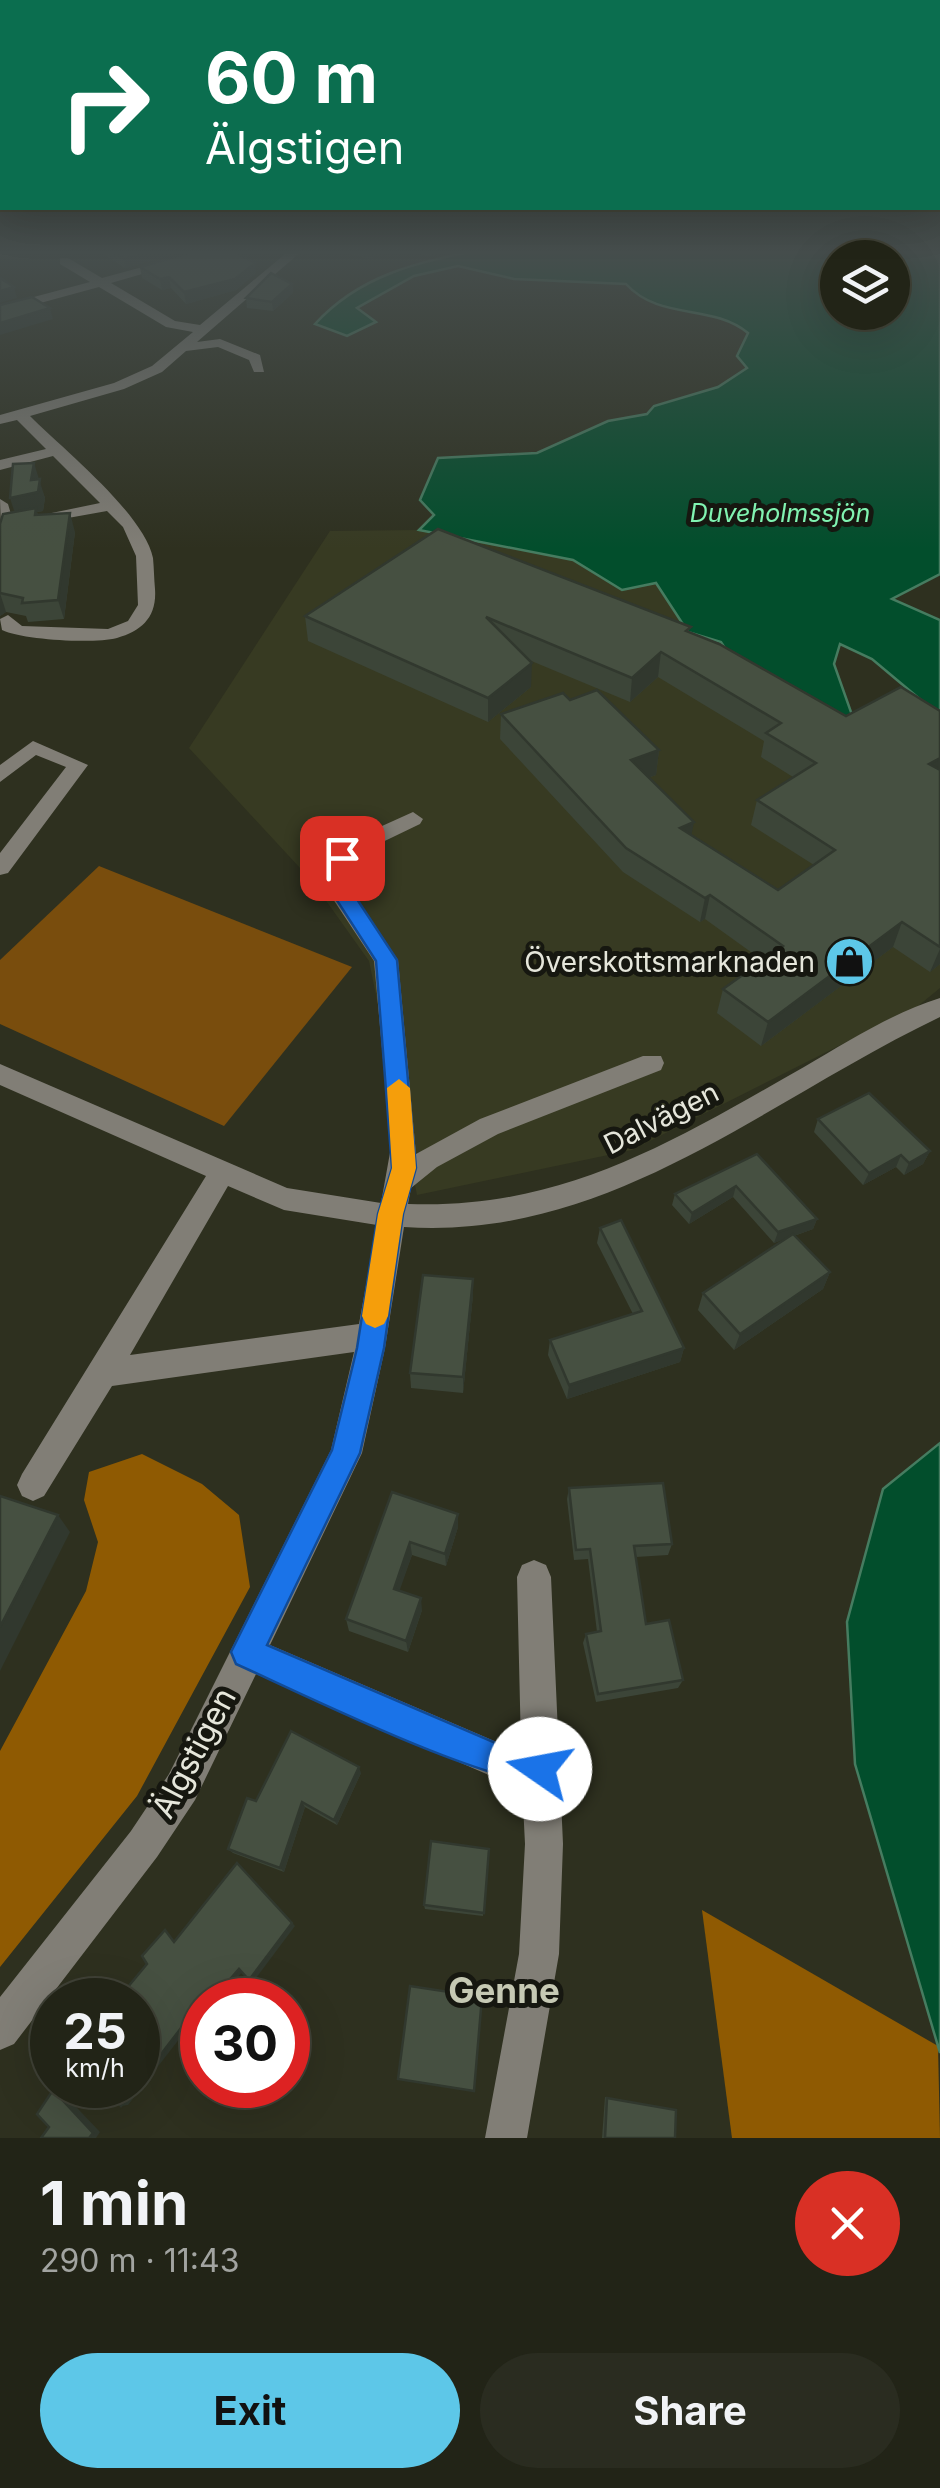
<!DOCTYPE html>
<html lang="en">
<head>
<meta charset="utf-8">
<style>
  :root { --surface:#222417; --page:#2a2c20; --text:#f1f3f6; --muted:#a2a4a1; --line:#3f4136; --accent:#5dc7e8 }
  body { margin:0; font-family:Inter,sans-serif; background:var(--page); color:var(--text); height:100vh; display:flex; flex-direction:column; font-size:38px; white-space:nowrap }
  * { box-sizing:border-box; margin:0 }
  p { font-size:32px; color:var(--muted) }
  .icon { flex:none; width:55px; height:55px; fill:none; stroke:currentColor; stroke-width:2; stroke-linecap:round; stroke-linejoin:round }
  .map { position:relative; height:2138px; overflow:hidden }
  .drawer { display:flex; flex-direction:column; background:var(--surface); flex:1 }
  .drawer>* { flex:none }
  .top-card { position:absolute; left:0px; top:0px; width:940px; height:210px; box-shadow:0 10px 40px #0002,0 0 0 2px var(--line); background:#0b6e4f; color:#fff; overflow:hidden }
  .controls { position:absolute; left:820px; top:240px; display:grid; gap:20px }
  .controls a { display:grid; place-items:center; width:90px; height:90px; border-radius:50%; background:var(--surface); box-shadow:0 10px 40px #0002,0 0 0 2px var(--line); font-size:50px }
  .speed { position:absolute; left:30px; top:1978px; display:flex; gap:20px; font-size:50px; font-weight:700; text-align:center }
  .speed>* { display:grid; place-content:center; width:130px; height:130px; border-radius:50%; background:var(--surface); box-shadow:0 10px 40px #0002,0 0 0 2px var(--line); line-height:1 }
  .speed small { font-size:25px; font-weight:400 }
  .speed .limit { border:15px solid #d22; background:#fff; color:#111 }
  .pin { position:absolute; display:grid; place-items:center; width:85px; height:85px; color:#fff; margin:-42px; border-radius:20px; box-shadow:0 5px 15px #0006 }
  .me { position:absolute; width:110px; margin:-55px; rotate:282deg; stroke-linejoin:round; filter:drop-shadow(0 0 8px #0008) }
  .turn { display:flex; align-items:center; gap:35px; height:210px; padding:0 40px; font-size:45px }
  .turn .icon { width:130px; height:130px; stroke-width:2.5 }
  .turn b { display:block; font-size:70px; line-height:85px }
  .round { display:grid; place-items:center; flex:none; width:105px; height:105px; border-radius:52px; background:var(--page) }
  .summary { display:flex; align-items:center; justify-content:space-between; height:170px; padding:0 40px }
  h1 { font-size:60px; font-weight:700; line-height:75px }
  .action { display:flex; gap:20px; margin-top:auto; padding:20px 40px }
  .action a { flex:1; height:115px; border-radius:60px; background:var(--accent); color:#111; font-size:40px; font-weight:700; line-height:115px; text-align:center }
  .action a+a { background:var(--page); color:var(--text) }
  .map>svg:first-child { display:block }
  .built { fill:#373a22 }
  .green { fill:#794d0d }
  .forest { fill:#8f5a02 }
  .water { fill:#024e2c; stroke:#467c60; stroke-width:2.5; fill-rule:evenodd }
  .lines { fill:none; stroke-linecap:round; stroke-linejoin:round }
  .minor { fill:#817e76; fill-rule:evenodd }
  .wall { fill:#3c4538 }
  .shaded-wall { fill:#31382e }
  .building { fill:#465041; stroke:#31382e; stroke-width:2.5 }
  .route { fill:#1a73e8; stroke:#114b97; stroke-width:2.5 }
  .slow { fill:#f59e0b }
  .labels { text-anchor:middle; stroke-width:10; stroke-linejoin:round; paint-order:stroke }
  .far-water-label { font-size:25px; font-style:italic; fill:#81f3b1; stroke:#161710 }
  .poi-label { font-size:28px; fill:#e5e6db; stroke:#161710; text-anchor:end }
  .street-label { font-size:28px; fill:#e5e6db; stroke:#161710 }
  .near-street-label { font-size:32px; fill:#e5e6db; stroke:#161710 }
  .near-neighbourhood-label { font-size:35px; font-weight:bold; fill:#c6c9b4; stroke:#161710 }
</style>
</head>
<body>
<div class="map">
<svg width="940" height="2138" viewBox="0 0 940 2138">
  <rect width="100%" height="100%" fill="#2e301f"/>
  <path class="built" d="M419,530L573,560L622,590L656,583L688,632L722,642L740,671L940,799V988L918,1006L632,1150L417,1195L369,961L312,881L189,748L330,531Z"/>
  <path class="green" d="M99,866L352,967L224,1126L0,1024V960Z"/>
  <g class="forest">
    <path d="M142,1454L202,1484L239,1515L250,1587L137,1796L0,1967V1751L86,1591L98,1542L84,1500L89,1472Z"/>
    <path d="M702,1910L938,2046L940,2138H732Z"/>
  </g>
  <g class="water">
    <path d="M479,250H940V574L892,599L940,620V716L872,659L840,644L834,664L852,715L940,772L740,671L721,642L688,632L656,583L622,590L573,560L419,530L434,515L420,500L438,458L537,453L608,421L647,414L654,406L718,387L747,368L737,356L748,333C711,303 660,321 626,284L514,279L458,266L414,276L357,308L376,322L347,336L315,324C360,275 415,263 479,250ZM838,258H892V312H838Z"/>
    <path d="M940,1443V2053L855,1764L847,1622L883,1489Z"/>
  </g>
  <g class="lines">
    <g class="minor">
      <path d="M205,250H225L111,283L175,321L200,325L290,250H303L197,342L220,339L260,355L264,372H254L249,360L218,347L186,351L162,372L124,389L30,416C64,450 144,514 153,558C154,568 154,579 155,589C157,617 142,631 117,638C93,644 23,640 2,630L0,619L8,615L22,626L108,629L128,621L138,605L136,556L123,527L107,511L1,530L0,499L8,504L13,521L100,503L53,456L0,470V460L46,449L17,420L0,424V415L114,383L152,366L193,332L166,327L99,287L0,314V306L90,282L60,264V258H68L102,278Z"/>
      <path d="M33,741L88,765L8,873L0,875V853L66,767L36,755L0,782V765Z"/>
      <path d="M413,812L423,819L420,824L366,850L347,871L355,898L398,960L416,1154L480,1119L643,1056H661L664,1063L661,1070L498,1134L437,1167L411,1188L408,1204C563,1210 674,1141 804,1067C847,1042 892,1013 940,998V1017C766,1100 609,1241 404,1227L385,1348L362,1453L270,1645L499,1743L521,1747L517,1577L522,1565L534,1560L546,1565L551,1577L563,1844L559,1954L527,2138H485L519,1954L525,1844L522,1784L498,1779L256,1674L195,1800L157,1857L14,2044L0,2050V1997L131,1831L169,1774L331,1450L354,1352L112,1386L44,1496L33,1501L22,1496L17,1485L22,1474L206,1176L0,1085V1064L287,1188L381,1203L391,1147L374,961L333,899L325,871L351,840ZM228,1186L284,1210L377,1225L359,1324L130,1355Z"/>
    </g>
  </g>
  <g class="wall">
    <path d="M104,250H191L125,268L105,255Z"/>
    <path d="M333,250H389L370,259Z"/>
    <path d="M407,250H446L431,257Z"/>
    <path d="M140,267L256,273L236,290L186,304L171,288L162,290L142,278Z"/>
    <path d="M292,284L293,293L273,311L247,308L246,298Z"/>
    <path d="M38,480L45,498L43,511L37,512L38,515L75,532L64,619L28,622L26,616L6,612L0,616V524L14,512Z"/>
    <path d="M438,529L690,632L846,716L940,711V964L930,972L893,947L761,1046L717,1013L723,989L762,960L705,919L700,922L623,872L500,739L501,714L570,700L659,750L656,775L648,778L691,835L778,890L814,865L751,825L757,800L793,777L761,757L764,741L658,677L630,702L529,660L531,687L488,722L308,641L305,616Z"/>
    <path d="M818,1119L930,1151L923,1164L904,1175L896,1167L863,1185L814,1132Z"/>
    <path d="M757,1154L817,1219L813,1229L794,1236L830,1272L823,1289L734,1350L698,1310L703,1293L787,1238L774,1243L733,1197L689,1224L672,1205L675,1194Z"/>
    <path d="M600,1228L684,1348L680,1362L567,1399L548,1355L550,1340L633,1314L597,1243Z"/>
    <path d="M473,1295L463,1393L411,1388L410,1373Z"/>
    <path d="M569,1488L672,1544L668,1555L636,1557L646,1624L683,1680L678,1688L596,1702L583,1643L586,1634L597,1632L588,1559L574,1560L567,1499Z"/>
    <path d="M392,1492L458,1527L446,1566L412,1555L399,1590L422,1610L408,1652L349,1631L346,1619Z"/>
    <path d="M361,1773L337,1825L305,1807L284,1872L233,1853L228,1849L256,1801Z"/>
    <path d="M489,1849L483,1916L425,1909L424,1905Z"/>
    <path d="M605,2097L676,2110L675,2138H602Z"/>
  </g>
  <g class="shaded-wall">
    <path d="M158,250H191L125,268L124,259Z"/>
    <path d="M369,250H389L370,259Z"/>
    <path d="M431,250H446L431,257Z"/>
    <path d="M255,263L256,273L236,290L186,304L184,292Z"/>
    <path d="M169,277L171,288L162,290L160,279Z"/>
    <path d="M292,284L293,293L273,311L272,302Z"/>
    <path d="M14,287L17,298L0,303V291Z"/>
    <path d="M50,308L53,319L0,335V323Z"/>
    <path d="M34,463L45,498L43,511L37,512L41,527L16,517L10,498L31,480Z"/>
    <path d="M70,513L75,532L64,619L58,600Z"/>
    <path d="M0,593L6,612L0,616Z"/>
    <path d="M661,652L658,677L630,702L632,678Z"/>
    <path d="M532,663L531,687L488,722V698Z"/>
    <path d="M659,750L656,775L628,785L631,760Z"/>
    <path d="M940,758V778L929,764Z"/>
    <path d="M694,822L689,847L680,828Z"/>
    <path d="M710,895L705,919L700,922L705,898Z"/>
    <path d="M902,922L893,947L761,1046L768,1022Z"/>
    <path d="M940,949V964L930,972Z"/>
    <path d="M930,1151L923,1164L904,1175L909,1163Z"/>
    <path d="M901,1155L896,1167L863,1185L869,1173Z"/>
    <path d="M736,1186L733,1197L689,1224L692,1213Z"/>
    <path d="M817,1219L813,1229L774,1243L778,1232Z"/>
    <path d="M830,1272L823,1289L734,1350L740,1334Z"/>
    <path d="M473,1279V1295L463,1393V1377Z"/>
    <path d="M684,1348L680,1362L567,1399L569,1385Z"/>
    <path d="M458,1514V1527L446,1566L445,1554Z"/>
    <path d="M58,1515L70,1532L0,1671V1627Z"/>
    <path d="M410,1542L412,1555L396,1601L394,1589Z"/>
    <path d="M421,1598L422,1610L408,1652L406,1641Z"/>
    <path d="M359,1767L361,1773L337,1825L334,1820Z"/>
    <path d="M302,1802L305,1807L284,1872L280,1868Z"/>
    <path d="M237,1863L295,1926L253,1982L249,1980Z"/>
    <path d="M239,1969L243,1971L219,2000H212Z"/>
    <path d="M202,2011V2019L197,2025L192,2024Z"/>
    <path d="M188,2019L194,2020L128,2105L121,2106Z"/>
    <path d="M53,2090H60L100,2132L96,2138H89Z"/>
  </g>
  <g class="building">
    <path d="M109,250H158L124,259Z"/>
    <path d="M199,250H231L255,263L235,279L184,292L169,277L160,279L140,267Z"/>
    <path d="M271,273L292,284L272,302L246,298Z"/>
    <path d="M0,278L14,287L0,291Z"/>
    <path d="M32,297L50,308L0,323V305Z"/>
    <path d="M34,463L31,480L40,479L38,492L10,498L13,464Z"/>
    <path d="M36,508L35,515L70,513L58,600L22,603L23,598L0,593V524L3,514Z"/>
    <path d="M438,529L691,627L686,631L719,644L846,716L901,687L940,711V758L929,764L940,770V947L902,922L768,1022L723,989L783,946L710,895L705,898L626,848L501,714L563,693L570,700L597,690L659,750L631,760L694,822L680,828L778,890L835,850L757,800L816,763L766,733L781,723L661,652L632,678L486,617L532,663L488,698L305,616Z"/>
    <path d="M869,1093L930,1151L909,1163L901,1155L869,1173L818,1119Z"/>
    <path d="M757,1154L817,1219L778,1232L736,1186L692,1213L675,1194Z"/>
    <path d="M621,1220L684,1348L569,1385L550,1340L642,1311L600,1228Z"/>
    <path d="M793,1234L830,1272L740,1334L703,1293Z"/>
    <path d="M423,1275L473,1279L463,1377L410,1373Z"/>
    <path d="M663,1483L672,1544L634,1546L646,1624L669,1620L683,1680L598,1694L586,1634L601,1631L590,1549L576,1550L569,1488Z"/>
    <path d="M392,1492L458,1514L445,1554L410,1542L394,1589L421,1598L406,1641L346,1619Z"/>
    <path d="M0,1496L58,1515L0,1627Z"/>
    <path d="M291,1731L359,1767L334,1820L302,1802L280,1868L228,1849L247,1798L256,1801Z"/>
    <path d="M431,1841L489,1849L484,1913L424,1905Z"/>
    <path d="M237,1863L292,1923L249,1980L239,1969L212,2000H202V2011L192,2024L188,2019L138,2084V2000H117L147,1964L142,1956L165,1930L174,1942Z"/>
    <path d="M410,1986L482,1997L474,2091L398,2079Z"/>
    <path d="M104,2085H137L121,2106Z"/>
    <path d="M53,2090L93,2133L89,2138H41L49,2127L37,2114Z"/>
    <path d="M607,2098L676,2110L675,2138H605Z"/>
  </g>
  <linearGradient id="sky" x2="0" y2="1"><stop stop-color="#191a11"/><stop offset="0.46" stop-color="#464e4d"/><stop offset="1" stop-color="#464e4d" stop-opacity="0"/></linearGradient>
  <rect width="940" height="549" fill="url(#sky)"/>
  <path class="route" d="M342,851L352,858L347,884L397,960L416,1168L403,1214L384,1348L360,1453L267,1645L498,1744L552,1757L557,1769L552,1780C511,1798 288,1687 236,1664L231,1652L332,1450L357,1348L378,1214L392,1168L376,961L327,885L332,858Z"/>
  <path class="slow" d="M399,1079L410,1088L416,1168L403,1214L388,1316L384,1324L375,1328L366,1324L362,1316L378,1214L392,1168L387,1088Z"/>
  <defs>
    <symbol id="shop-disc" viewBox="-11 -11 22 22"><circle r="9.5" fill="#5dc7e8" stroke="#161710"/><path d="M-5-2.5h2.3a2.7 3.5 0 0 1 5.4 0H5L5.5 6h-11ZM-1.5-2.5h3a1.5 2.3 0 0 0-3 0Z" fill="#111"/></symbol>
  </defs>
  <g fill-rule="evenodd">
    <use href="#shop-disc" x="822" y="934" width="55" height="55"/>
  </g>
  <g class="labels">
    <g class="far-water-label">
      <text x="780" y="522">Duveholmssjön</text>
    </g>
    <g class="poi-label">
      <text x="815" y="972">Överskottsmarknaden</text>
    </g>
    <g class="street-label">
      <text transform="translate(661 1118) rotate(-27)" y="10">Dalvägen</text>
    </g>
    <g class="near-street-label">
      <text transform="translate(194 1753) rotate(-62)" y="11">Älgstigen</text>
    </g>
    <g class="near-neighbourhood-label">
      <text x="504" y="2003">Genne</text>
    </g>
  </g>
</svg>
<div class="controls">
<a><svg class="icon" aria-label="layers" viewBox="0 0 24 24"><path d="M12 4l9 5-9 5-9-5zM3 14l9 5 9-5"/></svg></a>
</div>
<div class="speed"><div>25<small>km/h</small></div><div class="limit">30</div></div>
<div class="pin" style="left:342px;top:858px;background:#d93025"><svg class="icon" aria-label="arrive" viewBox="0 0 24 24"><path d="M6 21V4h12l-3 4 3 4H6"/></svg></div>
<svg class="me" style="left:540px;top:1769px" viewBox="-20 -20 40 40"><circle r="19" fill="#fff"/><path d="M0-13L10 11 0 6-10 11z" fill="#1a73e8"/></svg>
<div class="top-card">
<div class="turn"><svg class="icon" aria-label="right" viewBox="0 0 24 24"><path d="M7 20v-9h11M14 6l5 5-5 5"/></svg><div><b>60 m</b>Älgstigen</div></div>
</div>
</div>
<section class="drawer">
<div class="summary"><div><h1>1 min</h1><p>290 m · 11:43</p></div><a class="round" style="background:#d93025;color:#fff"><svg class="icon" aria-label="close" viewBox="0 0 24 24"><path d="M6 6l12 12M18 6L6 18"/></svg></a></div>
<div class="action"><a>Exit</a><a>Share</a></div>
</section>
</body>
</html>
